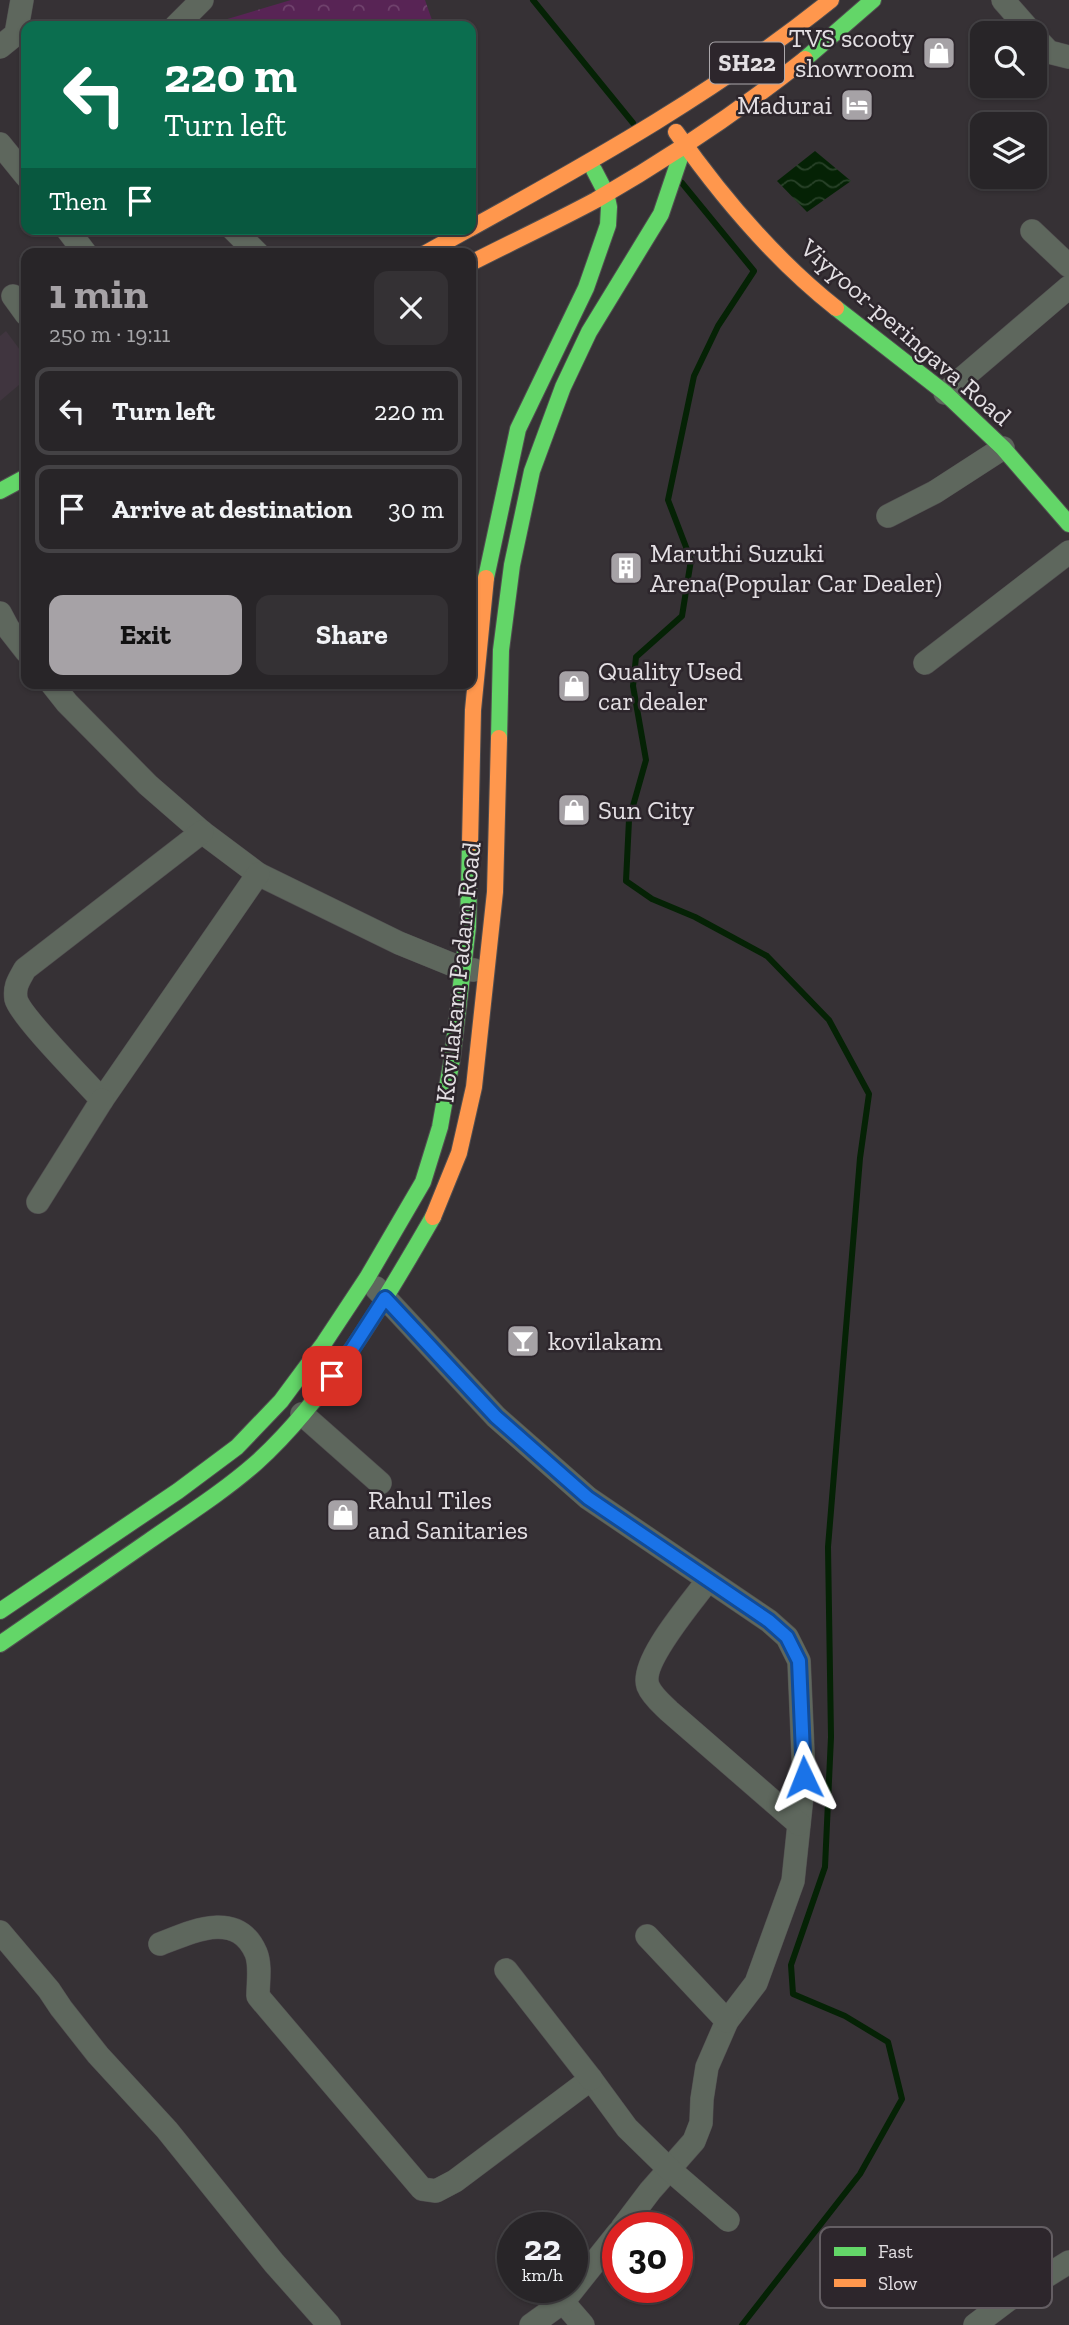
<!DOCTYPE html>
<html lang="en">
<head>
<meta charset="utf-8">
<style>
  :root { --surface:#282528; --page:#343134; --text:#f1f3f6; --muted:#a5a5a8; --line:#444245; --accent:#a6a2a6 }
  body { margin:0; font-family:"Zilla Slab",serif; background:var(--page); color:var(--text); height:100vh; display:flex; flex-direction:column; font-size:26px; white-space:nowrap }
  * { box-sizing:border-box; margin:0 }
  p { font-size:23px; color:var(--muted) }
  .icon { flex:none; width:38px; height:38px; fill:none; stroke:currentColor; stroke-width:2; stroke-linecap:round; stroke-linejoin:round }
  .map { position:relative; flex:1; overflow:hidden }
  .sheet { position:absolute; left:21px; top:248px; width:455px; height:441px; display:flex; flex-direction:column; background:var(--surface); border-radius:14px; box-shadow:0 2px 5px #0004,0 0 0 2px var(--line) }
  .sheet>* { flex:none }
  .hud { position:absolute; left:21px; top:21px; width:455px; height:214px; border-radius:14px; box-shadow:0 2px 5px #0004,0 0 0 2px var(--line); background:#0b6e4f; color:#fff; overflow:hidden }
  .fabs { position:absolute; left:970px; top:21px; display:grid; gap:14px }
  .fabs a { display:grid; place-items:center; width:77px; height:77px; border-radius:14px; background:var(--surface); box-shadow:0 2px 5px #0004,0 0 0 2px var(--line); font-size:35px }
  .speed { position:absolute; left:497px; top:2212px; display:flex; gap:14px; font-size:35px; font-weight:700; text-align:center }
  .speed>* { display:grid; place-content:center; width:91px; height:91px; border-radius:50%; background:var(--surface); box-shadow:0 2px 5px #0004,0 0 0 2px var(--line); line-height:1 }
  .speed small { font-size:18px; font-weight:400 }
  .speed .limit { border:10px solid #d22; background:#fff; color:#111 }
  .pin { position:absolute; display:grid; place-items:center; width:60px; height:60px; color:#fff; margin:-30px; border-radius:14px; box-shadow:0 4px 10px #0006 }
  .me { position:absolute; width:77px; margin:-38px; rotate:358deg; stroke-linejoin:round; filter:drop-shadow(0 0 5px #0008) }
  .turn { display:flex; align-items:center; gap:24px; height:147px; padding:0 28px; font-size:32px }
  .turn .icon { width:91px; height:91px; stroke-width:2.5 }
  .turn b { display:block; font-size:49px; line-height:60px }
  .then { display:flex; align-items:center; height:66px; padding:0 28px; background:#0003; gap:14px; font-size:26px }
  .round { display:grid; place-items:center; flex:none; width:74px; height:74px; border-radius:14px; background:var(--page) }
  .summary { display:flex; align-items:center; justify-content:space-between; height:119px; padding:0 28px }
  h1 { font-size:42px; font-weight:700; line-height:52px; color:var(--accent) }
  .cta { display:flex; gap:14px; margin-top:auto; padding:14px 28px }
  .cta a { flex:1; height:80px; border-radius:14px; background:var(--accent); color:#111; font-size:28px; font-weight:700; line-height:80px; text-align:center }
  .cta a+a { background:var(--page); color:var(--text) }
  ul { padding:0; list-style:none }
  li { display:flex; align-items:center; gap:21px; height:88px; margin:0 14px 10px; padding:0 14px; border:4px solid var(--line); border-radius:14px }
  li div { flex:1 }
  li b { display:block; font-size:26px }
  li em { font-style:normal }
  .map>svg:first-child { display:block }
  .built { fill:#40353f }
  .forest { fill:url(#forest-crowns) }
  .water { fill:url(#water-waves) }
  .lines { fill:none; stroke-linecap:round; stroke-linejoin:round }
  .stream { stroke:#052205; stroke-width:6 }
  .street-casing { stroke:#514e50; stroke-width:24 }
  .fast-casing { stroke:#514e50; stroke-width:18 }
  .slow-casing { stroke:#514e50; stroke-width:18 }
  .street { stroke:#5e675d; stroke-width:23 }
  .fast { stroke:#63d668; stroke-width:16 }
  .slow { stroke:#ff974d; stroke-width:16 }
  .route-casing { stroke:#114b97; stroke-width:18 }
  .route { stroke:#1a73e8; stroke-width:12 }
  .labels { text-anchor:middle; stroke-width:5; stroke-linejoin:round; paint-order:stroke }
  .shield { fill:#2d262c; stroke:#aca8ac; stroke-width:2 }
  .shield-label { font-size:24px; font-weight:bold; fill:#e3dfe3 }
  .poi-label { font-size:26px; fill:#e3dfe3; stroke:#2d262c; text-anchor:start }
  .street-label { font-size:26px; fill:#e3dfe3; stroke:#2d262c }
  .key { fill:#2d262c; stroke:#645e63; stroke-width:2 }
  .key-label { font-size:19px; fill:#e3dfe3 }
</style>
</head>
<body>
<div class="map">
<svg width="1069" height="2325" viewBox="0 0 1069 2325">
  <defs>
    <pattern id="forest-crowns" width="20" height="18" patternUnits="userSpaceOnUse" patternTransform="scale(1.75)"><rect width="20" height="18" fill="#582455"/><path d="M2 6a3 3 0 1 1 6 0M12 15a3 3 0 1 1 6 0" fill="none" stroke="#70436d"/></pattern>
    <pattern id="water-waves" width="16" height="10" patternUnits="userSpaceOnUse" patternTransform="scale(1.75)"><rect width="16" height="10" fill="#052205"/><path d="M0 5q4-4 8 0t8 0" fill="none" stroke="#294229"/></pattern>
  </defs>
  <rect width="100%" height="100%" fill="#363135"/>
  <path class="built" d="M6,331L26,358V379L0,401V336Z"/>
  <path class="forest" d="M291,0H425L434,26H204Z"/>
  <path class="water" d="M815,151L851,181L807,212L777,181Z"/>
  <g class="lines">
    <g class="stream">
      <path d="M533,0L633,123"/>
      <path d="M682,183L754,271L718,326L694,376L668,500L691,560L682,616L636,657L633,686L646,760L629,820L626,881L652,899L695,917L767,956L829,1020L869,1094L860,1158L828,1547L831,1737L825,1867L791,1965L793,1994L845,2016L888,2042L902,2099L860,2174L742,2325"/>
    </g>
    <defs>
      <g id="street">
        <path d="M1003,0L1032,33"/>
        <path d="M176,26L202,0"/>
        <path d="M1034,36L1049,52L1069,57"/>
        <path d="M0,47L16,34L22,0"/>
        <path d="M0,144L26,176"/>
        <path d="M67,229L86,254"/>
        <path d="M233,229L258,254"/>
        <path d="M1032,231L1069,266"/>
        <path d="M13,296L26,314"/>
        <path d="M945,393L1069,287"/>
        <path d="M888,516L935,492L1003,448"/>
        <path d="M0,613L8,628L26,651"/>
        <path d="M925,663L1069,552"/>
        <path d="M52,684L67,703L148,785L202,832L258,874L399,943L463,969L474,970"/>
        <path d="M202,832L25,969C19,980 14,986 16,999C20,1016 87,1083 102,1100L258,874"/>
        <path d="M38,1202L102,1100"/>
        <path d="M376,1288L496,1417L588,1498L769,1621L787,1637L799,1661L804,1777L793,1881L756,1983L727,2021L707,2067L702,2099L701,2123L694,2141L650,2191L622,2228"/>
        <path d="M302,1414L380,1483"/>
        <path d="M708,1580C693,1601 639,1662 648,1686C652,1696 662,1704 669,1711L799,1824"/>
        <path d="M0,1932L49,1990L61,2008L98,2055L167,2130L274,2263L329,2325"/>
        <path d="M647,1936L727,2021"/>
        <path d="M160,1944C191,1932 237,1909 256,1953C261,1965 258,1983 258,1996L262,2001L422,2189L436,2191L455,2181L591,2079L627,2128L669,2169L728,2220"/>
        <path d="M506,1970L591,2079"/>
        <path d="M563,2302L583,2325"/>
        <path d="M531,2325L563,2302L618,2233"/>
        <path d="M975,2325L1008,2300L1069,2262"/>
      </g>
      <g id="fast">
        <path d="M805,59L873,0"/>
        <path d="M836,308L945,393L1003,448L1069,524"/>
        <path d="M0,491L26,477"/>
        <path d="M486,578L518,429L586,288L608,225L609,207L606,193L594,170"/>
        <path d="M499,738L501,650L512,565L532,471L563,387L589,332L661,214L684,146"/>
        <path d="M0,1611L178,1491L237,1447L281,1401L324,1343L367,1278L423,1182L440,1127L452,1059L468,927L470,844"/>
        <path d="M0,1644C50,1610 99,1575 149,1541C185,1516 223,1492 256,1463C327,1399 386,1299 433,1217"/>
      </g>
      <g id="slow">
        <path d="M676,132C721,196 774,259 836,308"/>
        <path d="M471,228C596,159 719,90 831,0"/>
        <path d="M424,254L469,229"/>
        <path d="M471,263C512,242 555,222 596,200C669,158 739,111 805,59"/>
        <path d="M470,844L473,710L486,578"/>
        <path d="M433,1217L459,1153L474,1087L495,892L499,738"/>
      </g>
    </defs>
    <use href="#street" class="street-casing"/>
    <use href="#fast" class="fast-casing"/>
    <use href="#slow" class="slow-casing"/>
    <use href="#street" class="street"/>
    <use href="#fast" class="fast"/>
    <use href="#slow" class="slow"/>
  </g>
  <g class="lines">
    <defs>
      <path id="route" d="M332,1376L347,1357L385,1298L496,1417L588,1498L769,1621L787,1637L799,1661L804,1777"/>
    </defs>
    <use href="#route" class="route-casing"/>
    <use href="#route" class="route"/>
  </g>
  <defs>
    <symbol id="shop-square" viewBox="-11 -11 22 22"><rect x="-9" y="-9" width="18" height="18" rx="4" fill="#a6a2a6" stroke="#2d262c"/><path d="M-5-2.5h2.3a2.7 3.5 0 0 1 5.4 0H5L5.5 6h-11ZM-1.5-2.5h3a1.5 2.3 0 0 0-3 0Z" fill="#fff"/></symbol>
    <symbol id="hotel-square" viewBox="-11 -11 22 22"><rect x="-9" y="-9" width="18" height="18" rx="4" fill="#a6a2a6" stroke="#2d262c"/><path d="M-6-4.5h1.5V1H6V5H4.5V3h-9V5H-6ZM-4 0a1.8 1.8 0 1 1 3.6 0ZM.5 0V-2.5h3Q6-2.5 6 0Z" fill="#fff"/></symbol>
    <symbol id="building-square" viewBox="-11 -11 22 22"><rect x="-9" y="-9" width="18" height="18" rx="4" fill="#a6a2a6" stroke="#2d262c"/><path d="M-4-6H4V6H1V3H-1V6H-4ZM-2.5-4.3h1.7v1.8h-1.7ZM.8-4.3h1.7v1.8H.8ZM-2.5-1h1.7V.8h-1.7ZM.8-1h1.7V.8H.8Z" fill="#fff"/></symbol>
    <symbol id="bar-square" viewBox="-11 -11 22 22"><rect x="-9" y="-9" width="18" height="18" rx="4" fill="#a6a2a6" stroke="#2d262c"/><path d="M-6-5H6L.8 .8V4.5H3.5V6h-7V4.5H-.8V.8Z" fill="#fff"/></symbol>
  </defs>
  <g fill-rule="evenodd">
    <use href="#shop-square" x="920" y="34" width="38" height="38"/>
    <use href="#hotel-square" x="838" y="86" width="38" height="38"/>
    <use href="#building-square" x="607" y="549" width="38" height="38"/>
    <use href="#shop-square" x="555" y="667" width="38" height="38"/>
    <use href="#shop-square" x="555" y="791" width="38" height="38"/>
    <use href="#bar-square" x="504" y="1322" width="38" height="38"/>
    <use href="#shop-square" x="324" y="1496" width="38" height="38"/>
  </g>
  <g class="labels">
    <rect class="shield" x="710" y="42.5" width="74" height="41" rx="5"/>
    <g class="shield-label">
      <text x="747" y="71">SH22</text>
    </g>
    <g class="poi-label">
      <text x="914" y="47" text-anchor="end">TVS scooty<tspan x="914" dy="30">showroom</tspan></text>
      <text x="832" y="114" text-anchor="end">Madurai</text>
      <text x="650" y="562">Maruthi Suzuki<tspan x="650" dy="30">Arena(Popular Car Dealer)</tspan></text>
      <text x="598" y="680">Quality Used<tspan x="598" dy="30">car dealer</tspan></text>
      <text x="598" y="819">Sun City</text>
      <text x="548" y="1350">kovilakam</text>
      <text x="368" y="1509">Rahul Tiles<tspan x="368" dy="30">and Sanitaries</tspan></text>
    </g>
    <g class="street-label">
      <text transform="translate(906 332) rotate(41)" y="9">Viyyoor-peringava Road</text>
      <text transform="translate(458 972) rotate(-84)" y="9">Kovilakam Padam Road</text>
    </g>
  </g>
  <rect x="820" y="2227" width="232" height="81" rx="10" class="key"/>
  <rect x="834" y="2247" width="32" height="9" fill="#63d668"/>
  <rect x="834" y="2279" width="32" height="8" fill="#ff974d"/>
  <g class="key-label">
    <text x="878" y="2258">Fast</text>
    <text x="878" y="2290">Slow</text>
  </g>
</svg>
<div class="fabs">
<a><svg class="icon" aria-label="search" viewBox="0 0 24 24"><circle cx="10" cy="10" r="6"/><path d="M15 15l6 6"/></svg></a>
<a><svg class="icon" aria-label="layers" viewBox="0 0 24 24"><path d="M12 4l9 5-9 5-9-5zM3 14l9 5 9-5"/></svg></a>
</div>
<div class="speed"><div>22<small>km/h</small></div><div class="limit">30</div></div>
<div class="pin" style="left:332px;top:1376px;background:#d93025"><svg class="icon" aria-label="arrive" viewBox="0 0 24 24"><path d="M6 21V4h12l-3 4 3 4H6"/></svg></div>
<svg class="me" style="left:804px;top:1777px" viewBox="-20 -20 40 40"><path d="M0-17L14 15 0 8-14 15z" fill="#1a73e8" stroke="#fff" stroke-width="4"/></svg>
<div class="hud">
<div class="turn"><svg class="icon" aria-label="left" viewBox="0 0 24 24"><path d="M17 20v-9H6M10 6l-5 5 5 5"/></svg><div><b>220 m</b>Turn left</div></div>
<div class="then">Then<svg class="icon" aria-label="arrive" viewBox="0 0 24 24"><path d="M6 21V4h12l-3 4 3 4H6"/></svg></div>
</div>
<section class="sheet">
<div class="summary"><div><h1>1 min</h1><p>250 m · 19:11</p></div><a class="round"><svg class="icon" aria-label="close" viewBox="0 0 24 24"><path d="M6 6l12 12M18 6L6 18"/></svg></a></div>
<ul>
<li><svg class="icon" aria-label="left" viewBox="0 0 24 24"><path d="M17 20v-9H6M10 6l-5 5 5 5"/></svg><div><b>Turn left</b></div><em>220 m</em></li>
<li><svg class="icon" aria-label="arrive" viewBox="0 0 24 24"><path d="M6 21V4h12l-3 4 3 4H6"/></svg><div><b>Arrive at destination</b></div><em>30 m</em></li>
</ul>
<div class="cta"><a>Exit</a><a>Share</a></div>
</section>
</div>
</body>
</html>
